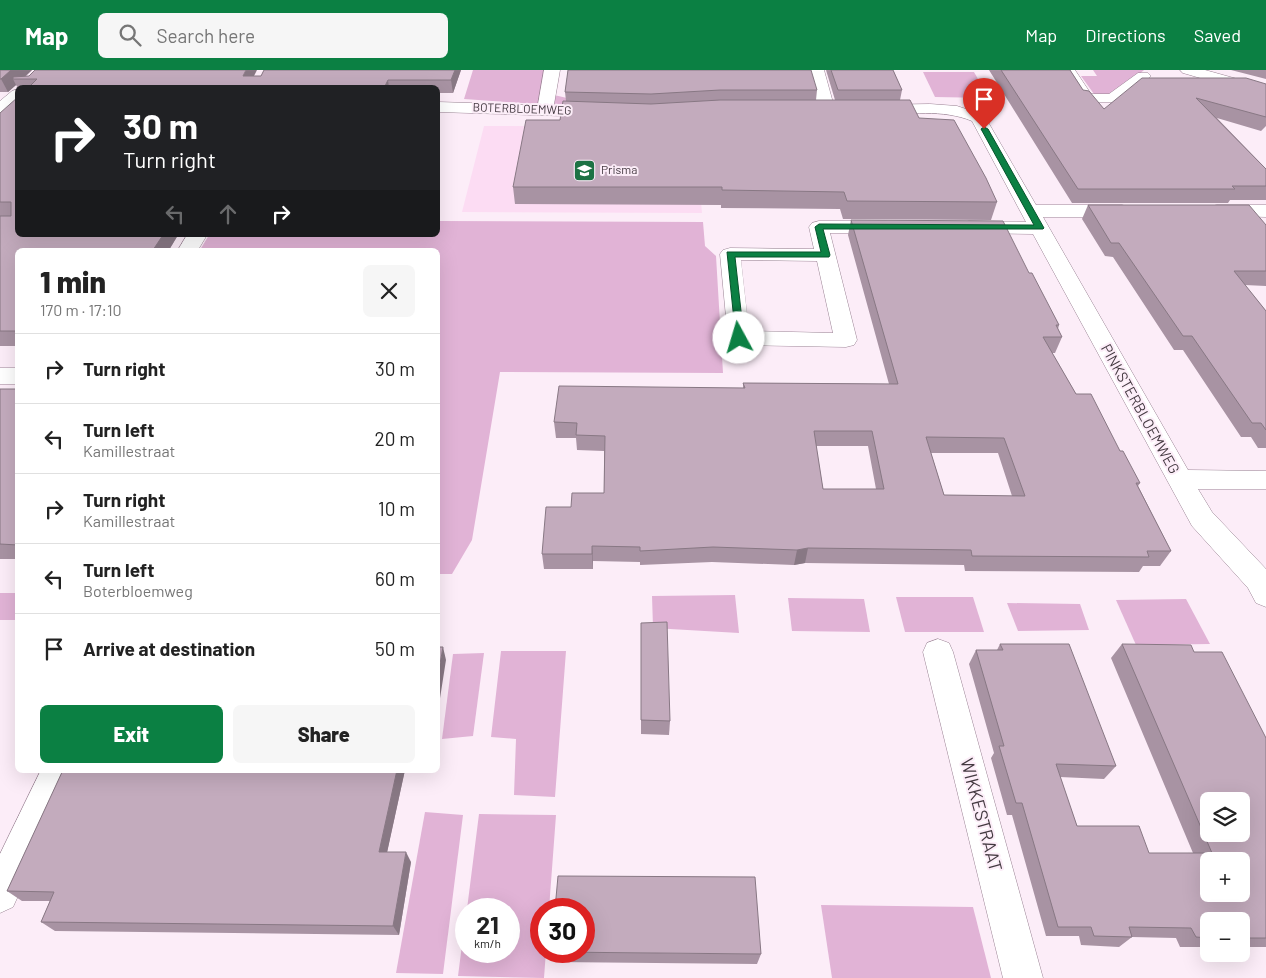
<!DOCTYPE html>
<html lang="en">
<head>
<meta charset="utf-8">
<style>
  :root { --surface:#fff; --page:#f6f6f6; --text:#222; --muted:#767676; --line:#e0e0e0; --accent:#0b8043 }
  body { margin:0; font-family:Barlow,sans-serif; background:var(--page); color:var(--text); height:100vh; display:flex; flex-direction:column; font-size:19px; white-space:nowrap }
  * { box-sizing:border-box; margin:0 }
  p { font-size:16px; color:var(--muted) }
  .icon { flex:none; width:28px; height:28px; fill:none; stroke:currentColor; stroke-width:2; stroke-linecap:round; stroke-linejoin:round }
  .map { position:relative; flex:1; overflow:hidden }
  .drawer { position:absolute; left:15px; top:178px; width:425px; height:525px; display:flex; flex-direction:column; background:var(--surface); border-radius:8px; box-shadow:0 5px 20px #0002 }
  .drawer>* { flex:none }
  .banner { position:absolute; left:15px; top:15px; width:425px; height:152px; border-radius:8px; box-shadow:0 5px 20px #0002; background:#202124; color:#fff; overflow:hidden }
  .controls { position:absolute; left:1200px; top:722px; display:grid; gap:10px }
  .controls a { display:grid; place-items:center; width:50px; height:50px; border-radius:8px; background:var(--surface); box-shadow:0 5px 20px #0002; font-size:25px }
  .speed { position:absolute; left:455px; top:828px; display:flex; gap:10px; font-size:25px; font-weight:700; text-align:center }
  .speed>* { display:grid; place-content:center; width:65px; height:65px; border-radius:50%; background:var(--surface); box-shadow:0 5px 20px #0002; line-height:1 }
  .speed small { font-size:12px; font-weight:400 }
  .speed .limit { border:8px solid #d22; background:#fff; color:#111 }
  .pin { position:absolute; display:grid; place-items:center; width:42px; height:42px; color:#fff; margin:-51px -21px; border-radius:50% 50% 50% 0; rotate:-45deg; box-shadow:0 0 5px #0007 }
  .pin .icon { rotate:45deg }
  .me { position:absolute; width:55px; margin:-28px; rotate:354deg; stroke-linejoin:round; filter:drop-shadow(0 0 4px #0008) }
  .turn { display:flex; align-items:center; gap:18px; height:105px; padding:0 25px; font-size:22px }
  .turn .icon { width:65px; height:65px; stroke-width:2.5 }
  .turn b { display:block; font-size:35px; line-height:42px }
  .lanes { display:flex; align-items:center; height:48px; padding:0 25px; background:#0003; justify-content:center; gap:25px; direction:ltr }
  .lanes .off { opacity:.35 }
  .round { display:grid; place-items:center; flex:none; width:52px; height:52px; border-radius:8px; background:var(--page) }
  .head { display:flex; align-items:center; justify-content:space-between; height:85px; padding:0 25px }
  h1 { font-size:30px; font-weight:800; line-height:38px }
  .cta { display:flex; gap:10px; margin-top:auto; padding:10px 25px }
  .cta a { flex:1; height:58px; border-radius:8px; background:var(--accent); color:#fff; font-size:20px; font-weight:800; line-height:58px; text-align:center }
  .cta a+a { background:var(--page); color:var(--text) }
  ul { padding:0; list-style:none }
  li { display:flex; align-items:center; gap:15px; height:70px; padding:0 25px; border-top:1px solid var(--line) }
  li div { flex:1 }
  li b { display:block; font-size:19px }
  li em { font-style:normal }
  header { display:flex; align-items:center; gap:30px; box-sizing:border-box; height:70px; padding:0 25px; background:var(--accent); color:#fff }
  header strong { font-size:24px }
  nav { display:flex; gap:28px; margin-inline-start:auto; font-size:18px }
  .search { width:350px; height:45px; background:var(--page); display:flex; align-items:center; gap:12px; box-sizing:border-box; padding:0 18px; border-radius:8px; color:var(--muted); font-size:19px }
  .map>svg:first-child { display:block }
  .built { fill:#fcdcf3 }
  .green { fill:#e1b3d6 }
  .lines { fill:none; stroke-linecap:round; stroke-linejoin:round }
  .pedestrian-casing { stroke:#9a8394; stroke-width:1 }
  .minor-casing { stroke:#9a8394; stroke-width:1 }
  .pedestrian { fill:#fff; fill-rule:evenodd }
  .minor { fill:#fff; fill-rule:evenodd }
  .wall { fill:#a893a3; fill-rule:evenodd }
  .shaded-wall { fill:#887884 }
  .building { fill:#c3abbd; stroke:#887884; fill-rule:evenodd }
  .route { fill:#0b8043; stroke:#07532c }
  .labels { text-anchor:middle; stroke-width:4; stroke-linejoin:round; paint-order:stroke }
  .far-street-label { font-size:12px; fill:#433940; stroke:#fcedf8 }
  .far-poi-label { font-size:12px; fill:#433940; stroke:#fcedf8; text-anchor:start }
  .street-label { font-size:15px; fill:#433940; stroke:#fcedf8 }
  .near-street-label { font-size:18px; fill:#433940; stroke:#fcedf8 }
</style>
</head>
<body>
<header>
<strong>Map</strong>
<div class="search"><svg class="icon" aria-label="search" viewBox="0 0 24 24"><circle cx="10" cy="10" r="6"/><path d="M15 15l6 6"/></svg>Search here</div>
<nav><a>Map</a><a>Directions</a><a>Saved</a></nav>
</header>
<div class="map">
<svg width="1266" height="908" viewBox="0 0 1266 908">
  <rect width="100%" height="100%" fill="#fcedf8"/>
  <path class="built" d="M484,56L694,57L702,143L462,142Z"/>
  <g class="green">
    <path d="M473,0H545L541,22L567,28L566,36L464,29Z"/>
    <path d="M1093,0H1144L1116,24H1094L1081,6H1097Z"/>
    <path d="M923,2H974L989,28L935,27Z"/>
    <path d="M438,151L703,152L705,176L716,186L723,303L500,302L472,470L452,504H438V180H200L209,165H438Z"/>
    <rect x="0" y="523" width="17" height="27"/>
    <path d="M735,525L739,563L653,558L652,526Z"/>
    <path d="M896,527H973L984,562H905Z"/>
    <path d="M788,528L864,529L870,562L792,561Z"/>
    <path d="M1186,529L1210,574L1136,575L1116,530Z"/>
    <path d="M1007,533L1080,534L1089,560L1018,561Z"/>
    <path d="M501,581H566L555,727L514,725L516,669L491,667Z"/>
    <path d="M484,583L473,666L442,669L453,584Z"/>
    <path d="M425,742L463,745L443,904L396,903Z"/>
    <path d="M479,744L556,745L549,839H541V881H546L544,908L458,906L466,844V881H509V839H467Z"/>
    <path d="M821,835L973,837L991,908H832Z"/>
  </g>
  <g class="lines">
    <defs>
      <path id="pedestrian" d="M544,0H560L553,40L551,43H539L537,40Z"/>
      <g id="minor">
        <path d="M808,0H824L835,40L833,43H821L819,40Z"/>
        <path d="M1059,0H1075L1091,24H1109L1138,3H1148L1151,6L1119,32H1080Z"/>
        <path d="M1180,0H1205L1266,17V27L1183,3Z"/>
        <path d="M18,19V32L6,42L0,44V31L12,21Z"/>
        <path d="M438,32L597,37L603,39L605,42L603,45L597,47L438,42Z"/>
        <path d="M930,34L957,36L984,45L1036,135H1122L1129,137L1131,141L1129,145L1122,147H1043L1188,400L1266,401V419H1198L1212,442L1266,499V537L1256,533L1248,518L1192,456L1033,164L969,163L962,161L959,157L962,153L969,151L1026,152L972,51C943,39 908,44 878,45L872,43L870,40L872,37L878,35Z"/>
        <path d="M1217,135H1266V147L1210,145L1208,141L1210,137Z"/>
        <path d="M819,151H886L893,153L896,157L893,161L886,163H830L857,270L854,275L846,277L739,275L731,273L728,268L720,184L723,180L730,178L814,179L809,157L812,153ZM741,190L817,191L833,263L749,261Z"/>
        <path d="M187,165H207L198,180H178Z"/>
        <rect x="0" y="298" width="18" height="16"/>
        <path d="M938,569L949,573L953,582L1043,908H1003L923,582L927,573Z"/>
        <path d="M41,700H76L13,837L0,843V784Z"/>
      </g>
    </defs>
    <use href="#pedestrian" class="pedestrian-casing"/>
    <use href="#minor" class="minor-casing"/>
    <use href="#pedestrian" class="pedestrian"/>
    <use href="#minor" class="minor"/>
  </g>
  <g class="wall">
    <path d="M0,0H32L25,7L254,6H261L264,0H461L453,23H438V18H18L16,15L8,22H0Z"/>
    <path d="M568,0L817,20L816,30H835L826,0H893L902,20L900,30L919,48L997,132L991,150L843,149L840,139L721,138V135L515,134L513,117L560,50L566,31L565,22Z"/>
    <path d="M989,0H1070L1083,20L1104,39L1266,14V56L1261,61L1217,48L1266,99V130H1230L1228,133H1072Z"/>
    <path d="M1231,0H1266V9Z"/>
    <path d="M0,43L18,165H178L169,180H18V276H0Z"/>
    <path d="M1088,135L1266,155V216L1245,215L1266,241V378H1258L1251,367H1241L1183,280H1174L1113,187L1105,186L1082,149Z"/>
    <path d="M851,150L1029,203L1059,255L1058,259L1062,267L1055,283H1052L1076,324L1120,381L1140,413L1138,416L1171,481L1160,496H1143L1139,502L965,501L964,495L805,493L794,495L712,492L640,495V492L593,491V499H544L542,484L571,437L604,423V381L577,380L576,368H556L554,352L743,318V313L889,314L848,165ZM816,376H868L876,419H823ZM931,383H998L1012,426L944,425Z"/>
    <rect x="0" y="319" width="18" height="170"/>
    <path d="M641,553L670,651L669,665L641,664Z"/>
    <path d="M1000,574L1116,696L1104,709L1060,707L1077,756L1149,783H1193L1111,588L1122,574L1194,582L1266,668V877H1241V851H1209V877H1180L1176,868L1132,867L1119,877L1081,875L1079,866H1046L1012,745H1007L991,688L994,683L969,594L976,580H997Z"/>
    <path d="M63,700H405L387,782L411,792L399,865L55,861L41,852L50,831H22L7,821Z"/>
    <path d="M553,882L761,884L757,894L555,892Z"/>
  </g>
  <g class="shaded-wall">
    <path d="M11,0H32L22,9H13L16,15L8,22L1,9Z"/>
    <path d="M246,0H257L248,18L243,6Z"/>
    <path d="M455,0H461L453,23L451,10Z"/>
    <path d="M388,10L389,18H384Z"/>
    <path d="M163,165H178L169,180H153Z"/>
    <path d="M592,476L593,491V499L592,484Z"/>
    <path d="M808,478L805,493L794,495L797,480Z"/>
    <path d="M443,577L446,590L438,641V605Z"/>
    <path d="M397,700H405L385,792L379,782Z"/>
    <path d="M406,782L411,792L399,865L393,856Z"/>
  </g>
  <g class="building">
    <path d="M0,0H11L1,9H0Z"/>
    <path d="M35,0H246L243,6H261L264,0H455L451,10H388L384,18H28L37,9H13V7L29,6Z"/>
    <path d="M568,0H811L817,20H720L651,24L565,22Z"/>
    <path d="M831,0H893L902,20H838Z"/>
    <path d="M1001,0H1070L1083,20L1089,21L1104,39L1142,8H1246L1266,14V47L1196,28L1266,99V116H1232L1235,119H1078Z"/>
    <path d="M18,27V165H163L153,180H18V261H0V146H11V132H0V43Z"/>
    <path d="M720,30H910L919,48L954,50L986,108L997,132L847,131L844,122L722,120V117H513L526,50H560L563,31L651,34Z"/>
    <path d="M1088,135H1249L1266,155V201H1234L1266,241V360L1261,353H1252L1192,266H1183L1119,173H1111Z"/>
    <path d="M851,150L1003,151L1029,203H1032L1059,255H1056L1062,267H1043L1076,324H1091L1120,381H1123L1140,413H1136L1171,481H1147L1149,487L972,486L971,480L808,478L797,480L713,477L640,481V477L592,476V484H542L546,437H571L572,423H604L605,366L576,365L577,353L554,352L559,316L745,318L743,313L898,314ZM814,361H872L884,419H823ZM926,367L1004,368L1025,426L944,425Z"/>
    <path d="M0,319H18V475L0,474Z"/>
    <path d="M667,552L670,651L641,650V553Z"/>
    <path d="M1000,574H1069L1116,696L1056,694L1077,756H1139L1149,783H1212L1122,574L1191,575L1194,582H1222L1266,668V868H1241V851H1209V868L1196,867L1191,858L1129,857L1132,867L1094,866L1091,857H1058L1022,733H1016L999,676H1004L976,580H1003ZM1209,731H1241V764H1209ZM1209,791H1241V824H1209Z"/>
    <path d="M438,577H443L438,605Z"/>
    <path d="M63,700H397L379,782H406L393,856L41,852L54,822L7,821Z"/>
    <path d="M558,806L755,807L761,884L553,882V881H584V839H555Z"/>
  </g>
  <path class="route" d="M984,57L988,59L1044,158L1043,159H823L830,185L829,187H735L744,268L739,271L736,270L727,182H821L815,157L819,154L1034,155L981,59Z"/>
  <defs>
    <symbol id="school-square" viewBox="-11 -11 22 22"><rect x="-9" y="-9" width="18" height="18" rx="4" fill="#1d7244" stroke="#fcedf8"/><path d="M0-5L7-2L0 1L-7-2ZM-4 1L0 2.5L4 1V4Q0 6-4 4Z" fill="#fff"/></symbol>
  </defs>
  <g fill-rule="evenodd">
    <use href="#school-square" x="572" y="88" width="25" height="25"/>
  </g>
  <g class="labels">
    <g class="far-street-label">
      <text transform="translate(522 39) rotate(2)" y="4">BOTERBLOEMWEG</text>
    </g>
    <g class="far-poi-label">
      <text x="601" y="104">Prisma</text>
    </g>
    <g class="street-label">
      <text transform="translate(1140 339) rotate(61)" y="5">PINKSTERBLOEMWEG</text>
    </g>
    <g class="near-street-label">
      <text transform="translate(981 745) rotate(75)" y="6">WIKKESTRAAT</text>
    </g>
  </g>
</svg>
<div class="controls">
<a><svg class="icon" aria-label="layers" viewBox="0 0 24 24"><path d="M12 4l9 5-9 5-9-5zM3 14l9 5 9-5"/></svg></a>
<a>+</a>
<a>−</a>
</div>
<div class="speed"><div>21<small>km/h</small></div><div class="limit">30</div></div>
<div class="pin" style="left:984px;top:59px;background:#d93025"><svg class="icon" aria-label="arrive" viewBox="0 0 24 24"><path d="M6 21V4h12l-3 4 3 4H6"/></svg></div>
<svg class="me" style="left:739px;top:268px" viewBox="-20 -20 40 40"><circle r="19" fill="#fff"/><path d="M0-13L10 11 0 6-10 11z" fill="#0b8043"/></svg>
<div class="banner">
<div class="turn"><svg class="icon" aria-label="right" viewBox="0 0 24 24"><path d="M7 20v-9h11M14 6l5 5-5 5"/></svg><div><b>30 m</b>Turn right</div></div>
<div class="lanes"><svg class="icon off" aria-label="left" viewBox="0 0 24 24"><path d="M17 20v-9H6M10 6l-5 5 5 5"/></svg><svg class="icon off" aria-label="ahead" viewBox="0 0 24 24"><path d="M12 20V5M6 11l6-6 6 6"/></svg><svg class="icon" aria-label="right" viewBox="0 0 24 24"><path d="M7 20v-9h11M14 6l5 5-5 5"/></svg></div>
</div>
<section class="drawer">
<div class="head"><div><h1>1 min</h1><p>170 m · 17:10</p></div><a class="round"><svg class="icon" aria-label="close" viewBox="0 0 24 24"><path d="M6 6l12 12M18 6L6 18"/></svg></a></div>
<ul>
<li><svg class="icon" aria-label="right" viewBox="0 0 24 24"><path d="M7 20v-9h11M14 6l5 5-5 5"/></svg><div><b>Turn right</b></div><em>30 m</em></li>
<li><svg class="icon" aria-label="left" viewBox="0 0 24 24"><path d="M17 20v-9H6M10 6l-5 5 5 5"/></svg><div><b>Turn left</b><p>Kamillestraat</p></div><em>20 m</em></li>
<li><svg class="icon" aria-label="right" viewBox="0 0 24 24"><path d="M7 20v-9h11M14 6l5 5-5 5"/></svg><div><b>Turn right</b><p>Kamillestraat</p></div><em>10 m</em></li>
<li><svg class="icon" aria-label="left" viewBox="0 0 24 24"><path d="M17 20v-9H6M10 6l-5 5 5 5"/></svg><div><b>Turn left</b><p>Boterbloemweg</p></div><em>60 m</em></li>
<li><svg class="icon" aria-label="arrive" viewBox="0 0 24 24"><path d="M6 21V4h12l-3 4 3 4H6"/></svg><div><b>Arrive at destination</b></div><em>50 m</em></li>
</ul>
<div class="cta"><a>Exit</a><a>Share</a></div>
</section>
</div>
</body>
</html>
